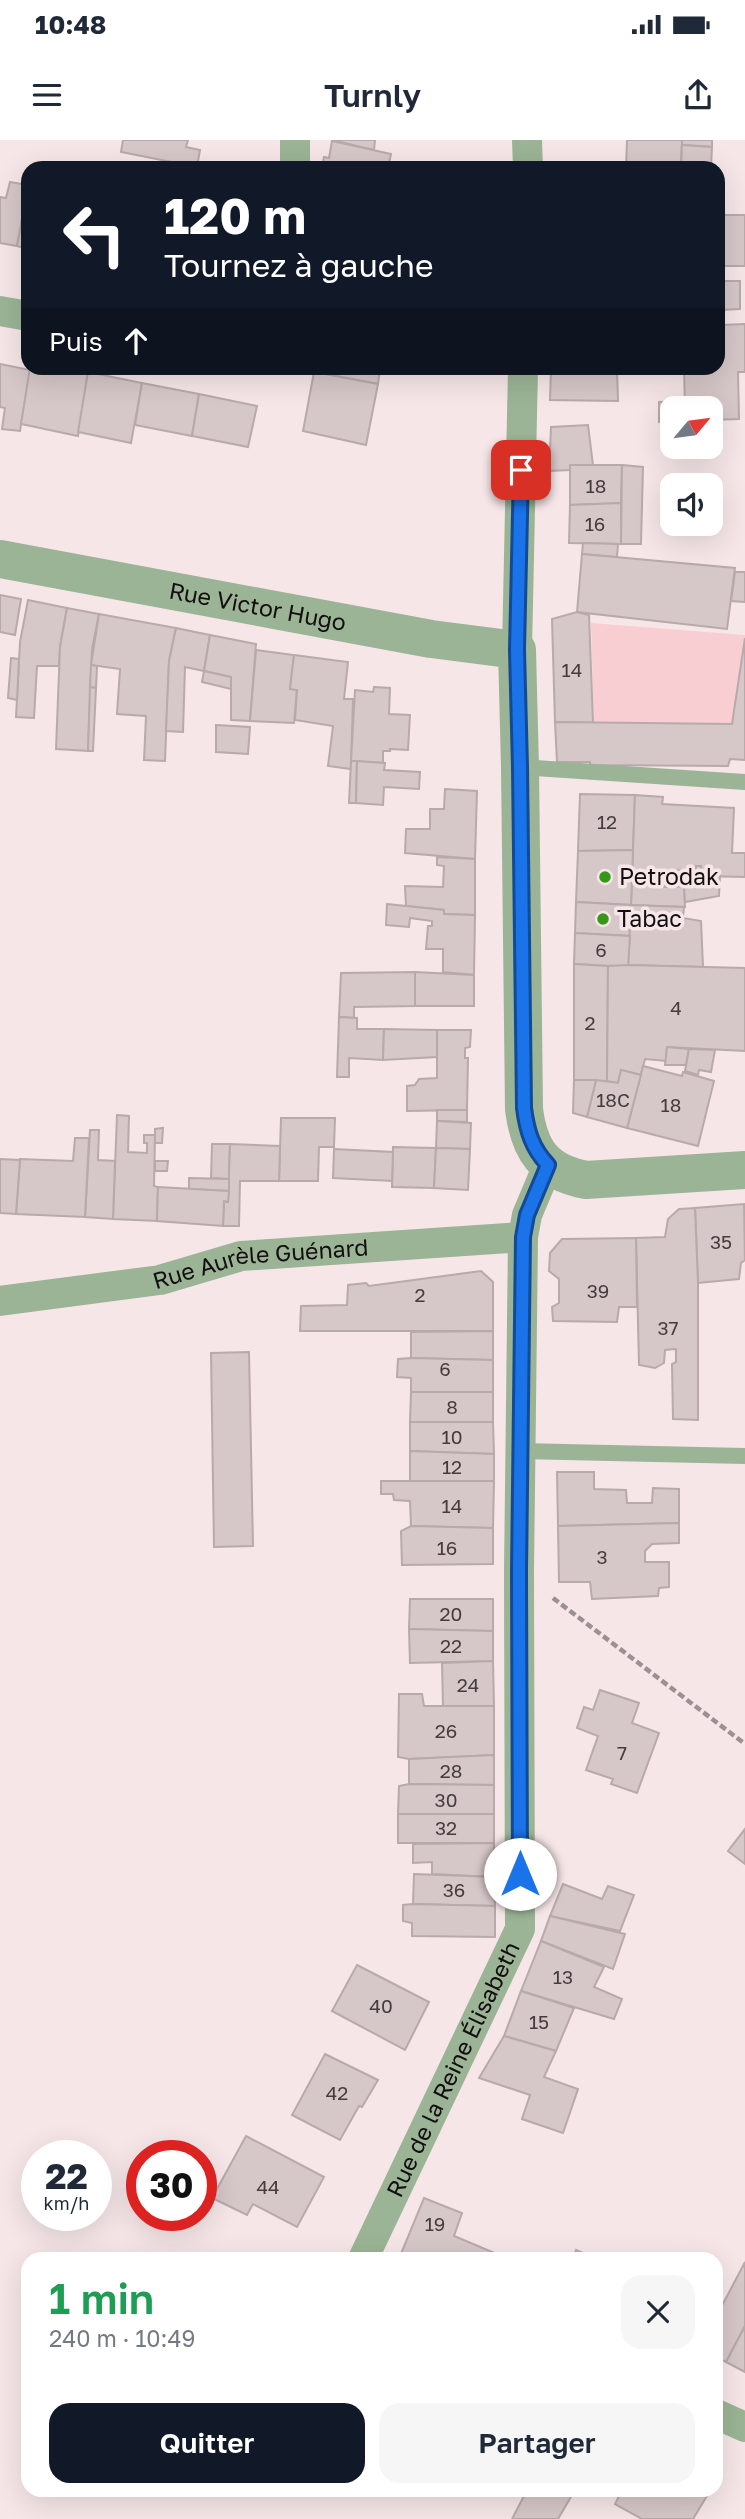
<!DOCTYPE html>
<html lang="fr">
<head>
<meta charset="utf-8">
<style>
  :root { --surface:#fff; --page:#f6f6f7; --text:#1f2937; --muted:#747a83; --accent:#111827 }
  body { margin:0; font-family:"Golos Text",sans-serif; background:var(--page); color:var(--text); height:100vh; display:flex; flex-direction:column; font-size:26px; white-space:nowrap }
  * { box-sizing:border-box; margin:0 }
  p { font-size:23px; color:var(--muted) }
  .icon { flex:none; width:38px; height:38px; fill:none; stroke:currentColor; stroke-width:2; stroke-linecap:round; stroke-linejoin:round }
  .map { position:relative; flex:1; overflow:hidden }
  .sheet { position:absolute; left:21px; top:2112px; width:702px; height:245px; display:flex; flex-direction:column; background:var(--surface); border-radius:21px; box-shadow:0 7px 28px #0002 }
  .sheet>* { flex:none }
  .hud { position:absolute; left:21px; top:21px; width:704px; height:214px; border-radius:21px; box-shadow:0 7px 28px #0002; background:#111827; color:#fff; overflow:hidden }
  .needle { width:46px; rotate:61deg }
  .buttons { position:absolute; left:660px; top:256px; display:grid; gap:14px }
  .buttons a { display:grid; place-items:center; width:63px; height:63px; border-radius:14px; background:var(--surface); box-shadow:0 7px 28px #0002; font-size:35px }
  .speed { position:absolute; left:21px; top:2000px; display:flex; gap:14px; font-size:35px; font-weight:700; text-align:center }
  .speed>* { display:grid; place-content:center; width:91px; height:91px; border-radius:50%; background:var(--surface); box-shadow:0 7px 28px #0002; line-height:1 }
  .speed small { font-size:18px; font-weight:400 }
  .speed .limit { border:10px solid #d22; background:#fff; color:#111 }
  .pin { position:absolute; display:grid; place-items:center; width:60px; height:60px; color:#fff; margin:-30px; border-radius:14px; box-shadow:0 4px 10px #0006 }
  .me { position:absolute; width:77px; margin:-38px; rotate:0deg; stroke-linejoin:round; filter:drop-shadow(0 0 5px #0008) }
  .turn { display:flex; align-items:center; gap:24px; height:147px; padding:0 28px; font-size:32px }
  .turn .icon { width:91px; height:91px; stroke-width:2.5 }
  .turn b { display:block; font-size:49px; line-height:60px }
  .then { display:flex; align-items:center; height:66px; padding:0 28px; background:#0003; gap:14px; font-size:26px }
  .round { display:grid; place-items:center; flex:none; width:74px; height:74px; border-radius:21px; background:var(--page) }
  .head { display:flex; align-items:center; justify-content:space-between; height:119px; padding:0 28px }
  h1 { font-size:42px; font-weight:600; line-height:52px; color:#1e9e55 }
  .cta { display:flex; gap:14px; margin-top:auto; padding:14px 28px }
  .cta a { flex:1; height:80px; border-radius:21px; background:var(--accent); color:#fff; font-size:28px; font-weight:600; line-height:80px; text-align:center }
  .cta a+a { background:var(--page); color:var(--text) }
  .status { display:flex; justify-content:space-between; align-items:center; height:49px; padding:0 35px; background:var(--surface); direction:ltr }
  .status svg { height:19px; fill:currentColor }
  header { display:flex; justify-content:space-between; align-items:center; height:91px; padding:0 28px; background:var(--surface); font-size:32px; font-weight:600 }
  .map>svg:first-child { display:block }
  .green { fill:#f8ced2 }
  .building { fill:#d6c7c8; stroke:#b8a9aa; stroke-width:2 }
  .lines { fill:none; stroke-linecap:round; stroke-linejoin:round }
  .path { stroke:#9c9092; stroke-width:4.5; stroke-dasharray:7 3.5; stroke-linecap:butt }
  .service { stroke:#9bb495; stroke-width:16 }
  .minor { stroke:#9bb495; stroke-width:30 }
  .tertiary { stroke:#9bb495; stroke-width:38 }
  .route-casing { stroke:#114b97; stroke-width:18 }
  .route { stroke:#1a73e8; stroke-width:12 }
  .poi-dot { fill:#369719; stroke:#f6e6e8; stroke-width:2.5 }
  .labels { text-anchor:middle; stroke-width:7; stroke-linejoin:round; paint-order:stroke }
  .number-label { font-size:19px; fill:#443c3d }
  .street-label { font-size:23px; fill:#130e0f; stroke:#f6e6e8 }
  .poi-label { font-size:23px; fill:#130e0f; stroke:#f6e6e8; text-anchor:start }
</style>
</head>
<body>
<div class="status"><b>10:48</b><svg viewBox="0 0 49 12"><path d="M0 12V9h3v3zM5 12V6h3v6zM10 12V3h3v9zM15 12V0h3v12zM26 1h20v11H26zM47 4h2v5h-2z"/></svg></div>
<header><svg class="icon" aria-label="menu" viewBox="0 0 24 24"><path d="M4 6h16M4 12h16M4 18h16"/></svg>Turnly<svg class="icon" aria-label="share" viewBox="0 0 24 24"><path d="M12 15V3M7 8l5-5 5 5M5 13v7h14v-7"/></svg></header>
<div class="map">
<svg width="745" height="2379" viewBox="0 0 745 2379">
  <rect width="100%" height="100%" fill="#f6e6e8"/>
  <path class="green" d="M591,483L745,495L734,585L594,586Z"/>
  <g class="building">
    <path d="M123,0H188L186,7L200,10L197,27L121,12Z"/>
    <path d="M332,0H375L374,10Z"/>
    <path d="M627,0H682L681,28H626Z"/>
    <path d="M682,0H712V7L682,5Z"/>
    <path d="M332,1L391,14L388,28H322L324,17L329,18Z"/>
    <path d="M682,5L712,7L711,28H681Z"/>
    <path d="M10,42L28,45L17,106L0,103V57L6,58Z"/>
    <path d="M28,51V109L17,106Z"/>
    <rect x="718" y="75" width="27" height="51"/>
    <path d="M718,141H740V169L721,170V185L745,184V232H738L739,279L710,280V268H685L684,228H718Z"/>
    <path d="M0,224L30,230L20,291L2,289L5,268L0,267Z"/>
    <path d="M30,228H66L88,232L78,296L21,284Z"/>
    <path d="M316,228H380L378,244L315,232Z"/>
    <path d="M551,228H617L618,261L550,260Z"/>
    <path d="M88,232L142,243L131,303L78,292Z"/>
    <path d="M314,232L378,244L366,305L303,291Z"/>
    <path d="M142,243L199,254L192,296L135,285Z"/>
    <path d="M199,254L257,266L248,307L192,296Z"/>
    <path d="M685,261V268H672V281L659,282V262Z"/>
    <path d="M588,285L593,325H570V330L549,331L551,287Z"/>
    <path d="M570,325H622L621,363L570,365Z"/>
    <path d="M622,325L643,327L641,404H621Z"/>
    <path d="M621,363V404L569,403L570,365Z"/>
    <path d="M583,403L618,404L617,417L582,414Z"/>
    <path d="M582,414L735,428L727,489L577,472Z"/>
    <path d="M735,432H745V462L731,461Z"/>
    <path d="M0,455L21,459L15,495L0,492Z"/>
    <path d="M28,460L67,468L60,507L59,526H37L34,578L16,577L20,502Z"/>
    <path d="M67,468L99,474L92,509L88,611L56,609L60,507Z"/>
    <path d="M577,472L589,475L593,583L555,582L552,479Z"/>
    <path d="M99,474L176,488L169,521L165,621L144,620L146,576L117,574L120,529L91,525Z"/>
    <path d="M176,488L210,495L204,531L185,527L183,592L166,591L169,521Z"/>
    <path d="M210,495L256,504L250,581L231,580V537L204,531Z"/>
    <path d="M745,498V620L730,619L728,626L590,625V622H557L555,582L732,584Z"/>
    <path d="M256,510L294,515L290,549L297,550L294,583L250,581Z"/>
    <path d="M294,515L348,522L344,559H353L351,629L328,626L333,586L295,580L297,550L290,549Z"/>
    <path d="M11,518L19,519L17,560L8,558Z"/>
    <path d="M91,525L97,526L96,548L90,547Z"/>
    <path d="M204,531L231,537V549L202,542Z"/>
    <path d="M90,547L96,548L93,611H88Z"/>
    <path d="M374,547L390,548L389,574L410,575L408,610L390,609V611H383V623L351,621L355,550L373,552Z"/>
    <path d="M216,585L250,587L248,614L216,612Z"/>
    <path d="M351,621H357L356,663H349Z"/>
    <path d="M357,621L385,623L384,630L420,632L419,649L384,647L383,665L356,663Z"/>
    <path d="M445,649L477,651L475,719L405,713L406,689H430V669H444Z"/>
    <path d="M580,654L635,655L633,710L578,711Z"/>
    <path d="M635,655L663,657L662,664L734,668L732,713H745V737L701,736V726H696V731L665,730L664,747L684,746L685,767L631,765Z"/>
    <path d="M633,710L631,765L576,762L578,711Z"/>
    <path d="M437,717L475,719V775L444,774V770L406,766L405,746L443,747L444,726L437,725Z"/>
    <path d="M696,726H701V736H720L719,756L685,762L684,746L664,747L665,730L696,731Z"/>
    <path d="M576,762L631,765L630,796L575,793Z"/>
    <path d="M387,764L444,770V774L475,775L474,835L443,832V809H426L428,786H432V781L410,778L409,787L386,785Z"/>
    <path d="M631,765L684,767L683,778L701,781L703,827L628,825Z"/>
    <path d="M575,793L630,796L628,827L574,824Z"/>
    <path d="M574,824L608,826L607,941L574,940Z"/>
    <path d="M628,825L745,828V911L667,907L666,921L645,919L641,935L621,930L618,943L607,941L608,826Z"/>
    <path d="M415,832V866L354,867V878L339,877L341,833Z"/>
    <path d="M415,832L474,835V866H415Z"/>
    <path d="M339,877L357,878V889H384L383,920L349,918V937H337Z"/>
    <path d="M384,889L437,890V917L383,920Z"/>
    <path d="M437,890H471L470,907L465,908V918H468L467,970L407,971V946L415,945L419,939L437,938Z"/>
    <path d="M667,907L689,909L686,925H665Z"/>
    <path d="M689,909L715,910L711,932L699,930L698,935L685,931Z"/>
    <path d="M643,926L682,936L683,932L714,941L698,1006L627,988Z"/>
    <path d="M621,930L641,935L627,988L587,977L596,940L618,943Z"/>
    <path d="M574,940H596L587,977L573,973Z"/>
    <path d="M437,970H467V982L437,981Z"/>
    <path d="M117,975L129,976L128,1012L147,1013V1003H144V995H155L154,1046L158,1047L157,1081L113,1079Z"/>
    <path d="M281,978H335L334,1007H319L318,1041H279Z"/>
    <path d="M437,981L471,983L470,1009L436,1008Z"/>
    <path d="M163,988L162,1003H155V989Z"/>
    <path d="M90,990H99L98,1020L115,1021L113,1079L85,1077Z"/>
    <path d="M75,998H89L85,1077L16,1074L20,1019L73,1021Z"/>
    <path d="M212,1004H230L229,1039L211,1038Z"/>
    <path d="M230,1004L280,1006L279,1041H240L239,1086H223L224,1061L228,1062Z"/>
    <path d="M393,1007L436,1008L434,1048L392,1047Z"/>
    <path d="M436,1008L470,1009L468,1050L434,1048Z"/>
    <path d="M334,1009L393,1012L392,1041L333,1038Z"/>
    <path d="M0,1019L20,1020L16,1074L0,1073Z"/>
    <path d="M155,1021H168L167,1031H155Z"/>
    <path d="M189,1038L229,1039V1051L189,1049Z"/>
    <path d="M158,1047L229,1051L228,1062L224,1061L223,1086L157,1081Z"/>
    <path d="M744,1064L745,1120L741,1123L739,1139L698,1143L695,1068Z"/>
    <path d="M695,1068L698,1143V1280L673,1279L672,1224L676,1222V1209L665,1210L664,1223L655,1228L639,1225L636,1098L665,1097L668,1079L679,1069Z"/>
    <path d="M636,1098L637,1167H619L617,1182L553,1181L552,1167L559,1163V1139L549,1131L550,1113L562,1099Z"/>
    <path d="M481,1131L493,1142V1191H300L301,1166L347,1165L348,1145L366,1143L369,1146Z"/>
    <path d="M493,1191V1220L411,1218V1192Z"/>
    <path d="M249,1212L253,1406L214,1407L211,1213Z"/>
    <path d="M411,1218L493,1220V1252H411V1238L397,1237L398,1219Z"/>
    <path d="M411,1252H493V1282H410Z"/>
    <path d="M410,1282H493L494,1314L410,1311Z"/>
    <path d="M410,1311L494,1314V1341H410Z"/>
    <path d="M557,1332H594V1349L626,1350L627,1363H652L653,1348L679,1349V1383L558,1386Z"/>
    <path d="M381,1341H494L493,1388L411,1386L410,1361L394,1360L393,1354H381Z"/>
    <path d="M679,1383V1403L652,1404L645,1411V1422H669V1447L659,1448L658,1456L592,1459L590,1442H559L558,1386Z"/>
    <path d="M411,1386L493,1388V1424L402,1425L401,1391Z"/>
    <path d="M410,1459H493V1491L409,1489Z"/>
    <path d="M409,1489L493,1491V1521L410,1523Z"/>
    <path d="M493,1521L494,1566H443L442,1523Z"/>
    <path d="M600,1550L639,1563L632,1583L659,1593L637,1653L611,1644L613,1639L586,1630L598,1596L577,1588L584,1567L593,1570Z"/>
    <path d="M399,1554H422L424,1566H494V1615L409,1619L398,1617Z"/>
    <path d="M494,1615V1645L409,1644V1619Z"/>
    <path d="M409,1644L494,1645V1674H398L399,1646Z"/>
    <rect x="398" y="1674" width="96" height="29"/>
    <path d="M745,1689V1724L728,1711Z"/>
    <path d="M494,1703V1737L432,1734V1722L413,1723V1704Z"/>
    <path d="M414,1734L494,1737L495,1766L413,1764Z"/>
    <path d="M563,1744L602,1759L608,1746L634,1755L620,1791L550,1776Z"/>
    <path d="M413,1764L495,1766V1797L412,1796V1783L403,1781V1765Z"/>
    <path d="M550,1776L625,1794L613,1829L541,1801Z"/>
    <path d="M541,1801L604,1827L594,1847L622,1859L614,1879L521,1851Z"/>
    <path d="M357,1825L429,1862L405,1910L332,1871Z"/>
    <path d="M521,1851L574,1868L556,1911L504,1896Z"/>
    <path d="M504,1896L556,1911L544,1937L578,1949L563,1993L522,1979L530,1955L479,1938Z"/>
    <path d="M325,1914L378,1940L362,1967L359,1966L340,2000L292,1975Z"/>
    <path d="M246,1996L324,2037L297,2087L253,2064L247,2075L212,2058Z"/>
    <path d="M424,2058L462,2073L454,2096L497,2114L495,2119H410L400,2116Z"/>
    <path d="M576,2110L596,2119H572Z"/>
    <path d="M745,2122V2186L726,2222L716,2217V2177Z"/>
    <path d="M745,2186V2232L726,2222Z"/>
    <path d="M527,2350H575L558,2379H512Z"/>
    <path d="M622,2350H709L710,2351L693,2379H642L615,2364Z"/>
  </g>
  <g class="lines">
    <path class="path" d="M553,1458L745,1604"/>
    <g class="service">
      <path d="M520,627L745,642"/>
      <path d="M520,1311L745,1316"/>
    </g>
    <g class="minor">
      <path d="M527,0L528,28"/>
      <path d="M295,28V0"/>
      <path d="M0,171L28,176"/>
      <path d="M517,510L523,228"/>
      <path id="s1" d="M0,1161L160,1140L241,1116L523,1097"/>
      <path id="s2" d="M363,2119L520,1789L519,1432L523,1097L527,1075L548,1025"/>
      <path d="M716,2274L745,2287"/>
    </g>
    <path class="tertiary" id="s3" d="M0,419L431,499L517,510L520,627L524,969C529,1010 544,1032 586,1040L745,1030"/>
  </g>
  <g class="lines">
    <defs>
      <path id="route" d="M520,1734L519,1432L523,1097L527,1075L548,1025C532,1008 527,991 524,968L520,627L517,510L521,330"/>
    </defs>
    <use href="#route" class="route-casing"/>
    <use href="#route" class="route"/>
  </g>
  <g class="poi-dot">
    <circle cx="605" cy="737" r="7"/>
    <circle cx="603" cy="779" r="7"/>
  </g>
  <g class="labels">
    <g class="number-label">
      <text x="596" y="353">18</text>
      <text x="595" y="391">16</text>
      <text x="572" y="537">14</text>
      <text x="607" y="689">12</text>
      <text x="601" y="817">6</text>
      <text x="676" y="875">4</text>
      <text x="590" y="890">2</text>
      <text x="613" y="967">18C</text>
      <text x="671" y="972">18</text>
      <text x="721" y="1109">35</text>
      <text x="598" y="1158">39</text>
      <text x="420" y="1162">2</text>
      <text x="668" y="1195">37</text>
      <text x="445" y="1236">6</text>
      <text x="452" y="1274">8</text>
      <text x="452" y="1304">10</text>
      <text x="452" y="1334">12</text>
      <text x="452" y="1373">14</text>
      <text x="447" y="1415">16</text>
      <text x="602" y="1424">3</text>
      <text x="451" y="1481">20</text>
      <text x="451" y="1513">22</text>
      <text x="468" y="1552">24</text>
      <text x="446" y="1598">26</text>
      <text x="622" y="1620">7</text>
      <text x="451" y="1638">28</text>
      <text x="446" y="1667">30</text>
      <text x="446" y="1695">32</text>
      <text x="454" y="1757">36</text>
      <text x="563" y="1844">13</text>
      <text x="381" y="1873">40</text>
      <text x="539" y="1889">15</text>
      <text x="337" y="1960">42</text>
      <text x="268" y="2054">44</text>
      <text x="435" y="2091">19</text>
    </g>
    <g class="street-label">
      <text dy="8" stroke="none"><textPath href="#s3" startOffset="262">Rue Victor Hugo</textPath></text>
      <text dy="8" stroke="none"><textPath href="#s1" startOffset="264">Rue Aurèle Guénard</textPath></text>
      <text dy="8" stroke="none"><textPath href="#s2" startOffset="210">Rue de la Reine Élisabeth</textPath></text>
    </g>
    <g class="poi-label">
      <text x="619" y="745">Petrodak</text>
      <text x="617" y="787">Tabac</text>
    </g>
  </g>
</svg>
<div class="buttons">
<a><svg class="needle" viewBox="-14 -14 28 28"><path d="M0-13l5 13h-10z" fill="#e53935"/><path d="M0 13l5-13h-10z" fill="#747a83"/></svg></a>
<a><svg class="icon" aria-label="sound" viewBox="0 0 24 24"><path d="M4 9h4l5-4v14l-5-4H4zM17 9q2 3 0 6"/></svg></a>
</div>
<div class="speed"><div>22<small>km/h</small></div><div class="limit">30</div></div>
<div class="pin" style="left:521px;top:330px;background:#d93025"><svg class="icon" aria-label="arrive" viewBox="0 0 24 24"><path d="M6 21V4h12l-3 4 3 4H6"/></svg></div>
<svg class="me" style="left:520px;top:1734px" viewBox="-20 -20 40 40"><circle r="19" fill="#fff"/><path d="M0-13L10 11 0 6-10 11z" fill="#1a73e8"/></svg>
<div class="hud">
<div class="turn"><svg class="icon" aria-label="left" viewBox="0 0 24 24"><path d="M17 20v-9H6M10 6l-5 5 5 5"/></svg><div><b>120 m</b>Tournez à gauche</div></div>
<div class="then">Puis<svg class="icon" aria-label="ahead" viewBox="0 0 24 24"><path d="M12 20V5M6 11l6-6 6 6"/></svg></div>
</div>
<section class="sheet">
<div class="head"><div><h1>1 min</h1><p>240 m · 10:49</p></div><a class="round"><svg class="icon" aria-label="close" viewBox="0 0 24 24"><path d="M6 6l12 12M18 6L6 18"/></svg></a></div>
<div class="cta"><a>Quitter</a><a>Partager</a></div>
</section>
</div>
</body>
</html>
